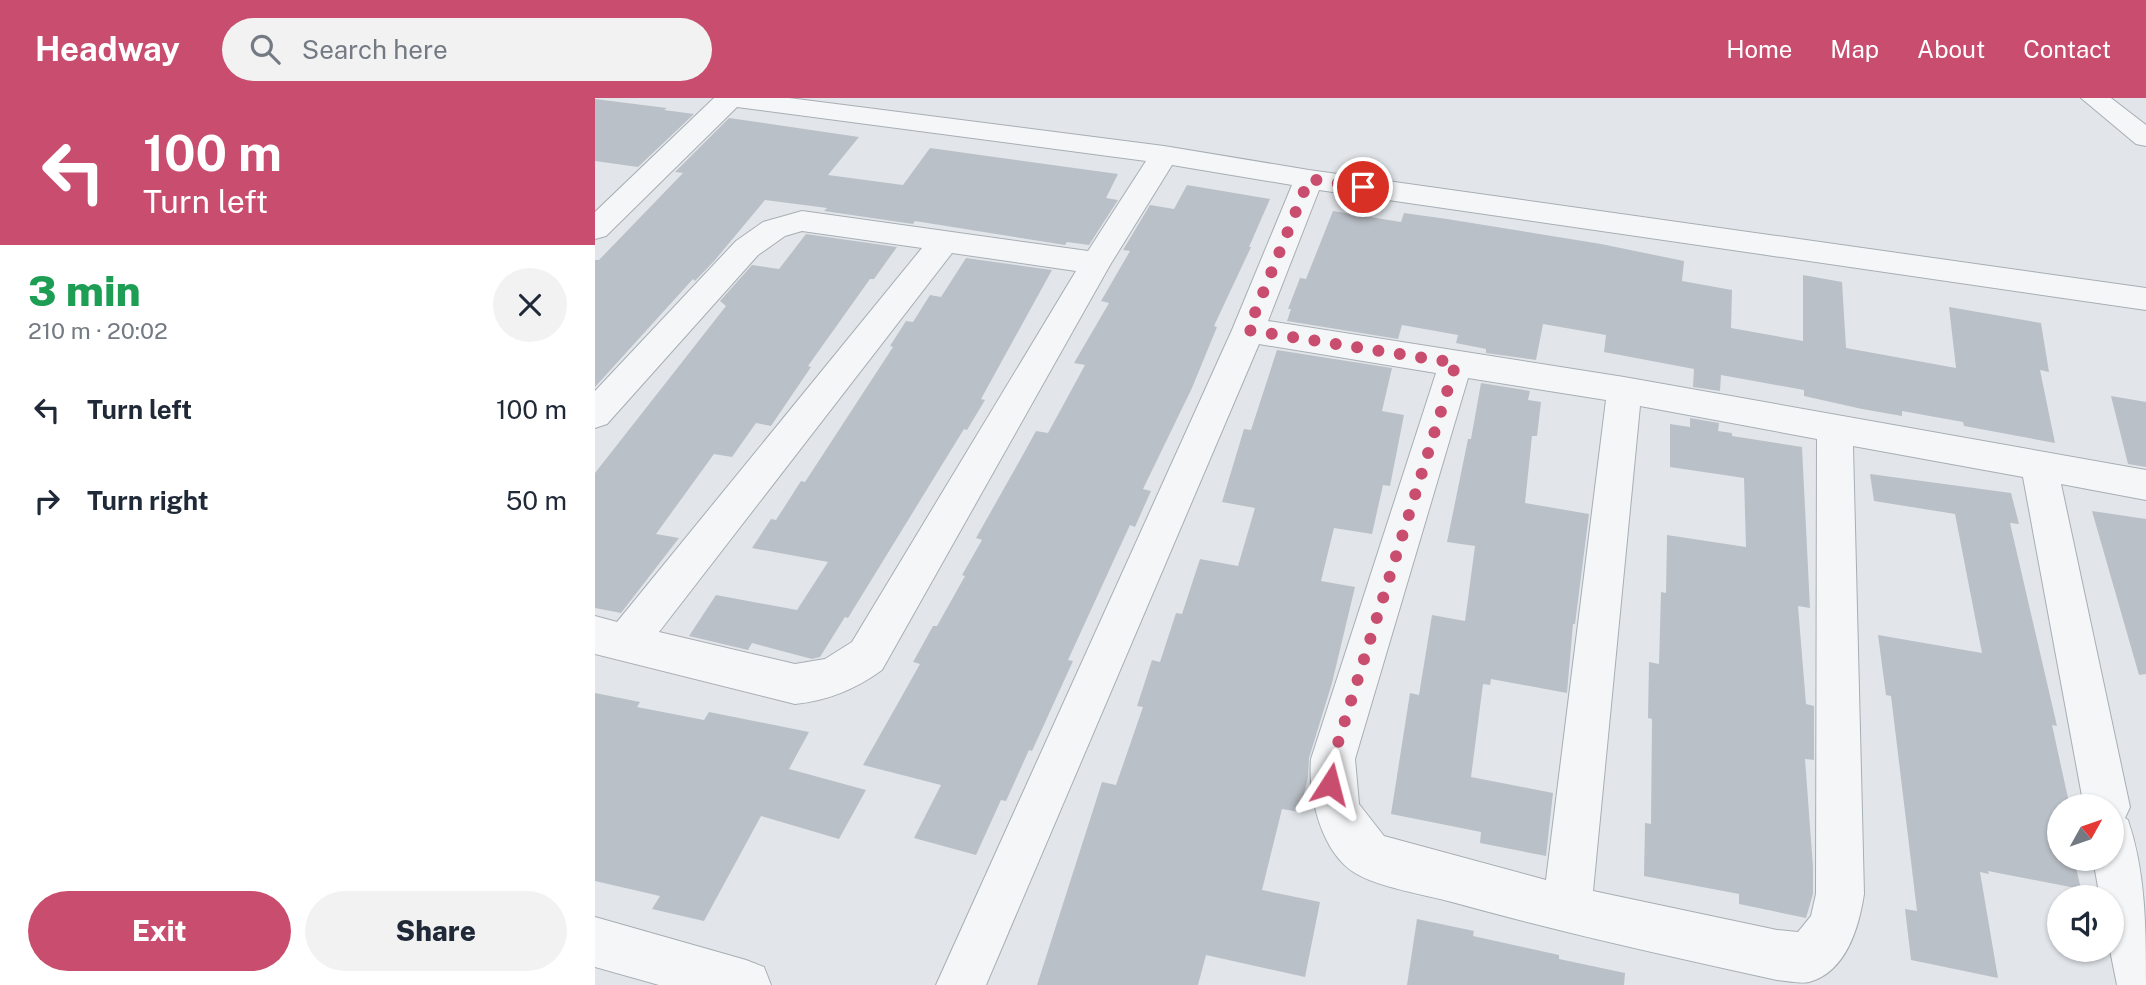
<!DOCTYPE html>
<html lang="en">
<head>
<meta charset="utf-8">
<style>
  :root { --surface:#fff; --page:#f2f2f3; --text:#1f2937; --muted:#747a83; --accent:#c94d6e }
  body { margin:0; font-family:"Public Sans",sans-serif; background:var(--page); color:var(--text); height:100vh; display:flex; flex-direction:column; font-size:26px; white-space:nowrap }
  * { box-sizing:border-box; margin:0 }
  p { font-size:23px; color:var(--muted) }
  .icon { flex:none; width:38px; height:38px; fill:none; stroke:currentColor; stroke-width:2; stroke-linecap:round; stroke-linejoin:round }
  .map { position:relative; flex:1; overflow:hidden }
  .side { display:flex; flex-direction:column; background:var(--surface); width:595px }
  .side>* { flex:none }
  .guide { background:#c94d6e; color:#fff; overflow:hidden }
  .needle { width:46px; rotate:50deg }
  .controls { position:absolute; left:1452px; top:696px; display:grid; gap:14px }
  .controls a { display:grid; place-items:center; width:77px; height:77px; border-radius:50%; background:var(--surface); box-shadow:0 2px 5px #0004; font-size:35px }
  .pin { position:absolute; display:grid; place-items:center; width:60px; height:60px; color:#fff; margin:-30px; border:4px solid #fff; border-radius:50%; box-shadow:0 2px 7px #0007 }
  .me { position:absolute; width:77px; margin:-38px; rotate:9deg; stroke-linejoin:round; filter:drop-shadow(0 0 5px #0008) }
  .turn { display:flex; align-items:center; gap:24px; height:147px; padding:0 28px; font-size:32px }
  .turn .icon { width:91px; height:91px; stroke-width:2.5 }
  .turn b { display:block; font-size:49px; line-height:60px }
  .round { display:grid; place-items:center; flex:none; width:74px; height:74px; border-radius:37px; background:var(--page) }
  .head { display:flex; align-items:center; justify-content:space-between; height:119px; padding:0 28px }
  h1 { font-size:42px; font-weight:800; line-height:52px; color:#1e9e55 }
  .cta { display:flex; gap:14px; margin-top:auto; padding:14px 28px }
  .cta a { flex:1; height:80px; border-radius:42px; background:var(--accent); color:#fff; font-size:28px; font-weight:800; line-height:80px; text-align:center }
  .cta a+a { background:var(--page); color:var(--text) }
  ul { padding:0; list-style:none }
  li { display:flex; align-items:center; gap:21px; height:91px; padding:0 28px }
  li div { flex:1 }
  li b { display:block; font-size:26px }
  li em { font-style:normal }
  header { display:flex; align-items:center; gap:42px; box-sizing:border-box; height:98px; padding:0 35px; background:var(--accent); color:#fff }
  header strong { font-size:33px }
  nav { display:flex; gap:38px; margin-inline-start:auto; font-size:24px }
  .search { width:490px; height:63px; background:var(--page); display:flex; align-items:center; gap:18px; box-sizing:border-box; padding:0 24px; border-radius:38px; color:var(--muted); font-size:26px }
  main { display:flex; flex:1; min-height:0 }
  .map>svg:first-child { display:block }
  .building { fill:#bac0c7 }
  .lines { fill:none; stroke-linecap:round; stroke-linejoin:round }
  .minor-casing { stroke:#a7aeb4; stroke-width:2 }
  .minor { fill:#f5f6f8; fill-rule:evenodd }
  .route { stroke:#c94d6e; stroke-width:12; stroke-dasharray:0 21.6 }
</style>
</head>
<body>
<header>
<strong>Headway</strong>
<div class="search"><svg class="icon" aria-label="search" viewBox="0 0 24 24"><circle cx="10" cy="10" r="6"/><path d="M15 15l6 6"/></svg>Search here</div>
<nav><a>Home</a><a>Map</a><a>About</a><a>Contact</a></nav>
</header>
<main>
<section class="side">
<div class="guide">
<div class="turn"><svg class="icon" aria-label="left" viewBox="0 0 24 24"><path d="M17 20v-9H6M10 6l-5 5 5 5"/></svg><div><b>100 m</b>Turn left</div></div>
</div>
<div class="head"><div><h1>3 min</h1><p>210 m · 20:02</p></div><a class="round"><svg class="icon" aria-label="close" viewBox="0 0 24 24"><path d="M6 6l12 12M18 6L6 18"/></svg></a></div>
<ul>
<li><svg class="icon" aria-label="left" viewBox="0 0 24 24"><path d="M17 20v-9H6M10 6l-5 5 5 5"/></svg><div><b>Turn left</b></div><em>100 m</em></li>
<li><svg class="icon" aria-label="right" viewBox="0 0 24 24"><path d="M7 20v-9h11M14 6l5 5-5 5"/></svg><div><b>Turn right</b></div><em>50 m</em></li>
</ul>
<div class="cta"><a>Exit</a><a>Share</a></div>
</section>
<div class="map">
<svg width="1551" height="887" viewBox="0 0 1551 887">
  <rect width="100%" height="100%" fill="#e2e6ea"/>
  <g class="building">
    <path d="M0,1L72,10L69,12L99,16L43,69L0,63Z"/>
    <path d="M134,20L264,39L233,77L308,87L335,50L523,76L511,100L523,102L494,147L472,144L470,147L320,123L318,126L229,113L232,110L170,102L120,162L100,183L98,181L0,289V162H4L88,75L80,74Z"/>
    <path d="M592,87L675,101L654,149H656L619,228L622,229L597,290L548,391L556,393L540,429L535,427L473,562L478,563L437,653L434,652L411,703L406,702L381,757L319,740L346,687L268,667L325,566L318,564L338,528H342L370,478L367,477L387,442L381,440L425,362L441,333L453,335L490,267L479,265L514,205L506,203L535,153L528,152L555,107L579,111Z"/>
    <path d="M738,113L806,124L809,115L852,121L1006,146L1089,163L1087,183L1137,192L1136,230L1208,243V177L1247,184L1251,250L1361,270L1354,209L1446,225L1454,274L1445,272L1460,345L1369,328L1368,324L1307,313V318L1267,311L1209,298V292L1126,277L1125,293L1098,289L1099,271L1009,254L1011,237L948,226L941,262L891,255V251L861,245L863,237L807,227L803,241L692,223L696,211H693L705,180L711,181Z"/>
    <path d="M211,136L302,149L279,181H275L213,268L216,269L176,328L161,325L137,359L119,356L61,436L84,440L26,515L0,510V375L131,208L125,203L157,167L184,171Z"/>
    <path d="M371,160L457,172L386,301L390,302L372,332L369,331L253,520L250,519L225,559L217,561L157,545L153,552L94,538L121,497L202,512L233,464L157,450L176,421L181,422L206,383L210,384L298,249L295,248L311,223L318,224L335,197L346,199Z"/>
    <path d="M682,252L797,270L787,313L809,317L795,388L788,387L777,436L739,430L726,483L760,489L737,585L714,660L713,679L705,714L687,711L667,792L725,804L710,879L611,857L603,887H442L507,684L521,687L548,609L542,608L557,562L565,564L581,515L587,516L605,461L643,468L660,410L627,404L649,331L656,332Z"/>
    <path d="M886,285L935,293L933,302L946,304L942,338H937L930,405L994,416L980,526H978L972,595L896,581L895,587L888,586L876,679L958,695L951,758L885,745L886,734L796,716L815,595L824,597L837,517L870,523L880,448L852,444L873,341H876Z"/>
    <path d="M1516,298L1551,304V369L1533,366Z"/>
    <path d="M1095,320L1124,325L1123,333L1137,335V338L1207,349L1215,510L1203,508L1211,606L1219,608V662L1210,661L1218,769V796L1211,820L1144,806V796L1049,778L1050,725L1056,726L1057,621L1053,620L1054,564L1064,566L1066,494L1071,495L1072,437L1151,449L1149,380L1075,369V326L1095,329Z"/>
    <path d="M1275,376L1416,395L1424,426L1415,425L1462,628L1457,627L1475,709H1465V761H1479L1486,791L1393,773L1394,776L1385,774L1403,880L1316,862L1310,811L1322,813L1296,598L1291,597L1283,537L1387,555L1360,416L1279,403Z"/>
    <path d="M1497,413L1551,421V576L1544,577Z"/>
    <path d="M0,595L45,604L42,609L109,622L114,614L214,634L194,671L271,692L244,741L166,718L109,823L57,811L65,798L0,783Z"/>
    <path d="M822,821L879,833L878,838L964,857V861L1030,875L1029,887H812Z"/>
  </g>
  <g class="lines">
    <defs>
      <g id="minor">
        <path d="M119,0H194L569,48L714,72L1551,190V212L724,92L673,223L1029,279L1551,372V402L1466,386L1535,709L1530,720L1533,722C1551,775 1551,831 1551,887H1522L1515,852L1517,800H1505L1498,761H1517V709H1489L1428,379L1258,348L1269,796C1264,829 1251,874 1214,884C1205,886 1192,883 1182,882C1073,858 965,834 857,804C831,797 782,789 760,775C726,754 713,698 716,661L841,275L664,246L391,887H341L637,232L697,87L577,67L515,167L287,572C261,591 232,603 200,606L0,556V518L22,524L327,150L207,133L190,138L163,157L12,326L0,330V293L141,143L168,124L207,113L493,153L551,63L142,9L11,138L0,141V114ZM357,155L481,173L257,544L230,561L200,566L64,534ZM873,280L1011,302L951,782L789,738L764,706L760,661ZM1045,308L1222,341L1221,796L1216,818L1203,834L1182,832L998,793Z"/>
        <path d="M1486,0H1516L1551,27V48L1541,46Z"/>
        <path d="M0,819L151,862L169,869L176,887H64L0,869Z"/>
      </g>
    </defs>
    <use href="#minor" class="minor-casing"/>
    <use href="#minor" class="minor"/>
  </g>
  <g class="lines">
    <path class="route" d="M735,686L738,661L861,265L653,232L714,81L768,89"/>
  </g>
</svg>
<div class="controls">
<a><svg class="needle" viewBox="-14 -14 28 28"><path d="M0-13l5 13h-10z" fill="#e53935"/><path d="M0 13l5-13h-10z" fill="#747a83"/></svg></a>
<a><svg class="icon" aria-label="sound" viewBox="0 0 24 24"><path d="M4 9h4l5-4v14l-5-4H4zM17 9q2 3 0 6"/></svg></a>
</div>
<div class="pin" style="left:768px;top:89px;background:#d93025"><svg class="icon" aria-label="arrive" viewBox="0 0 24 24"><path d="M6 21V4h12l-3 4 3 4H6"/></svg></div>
<svg class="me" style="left:735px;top:686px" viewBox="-20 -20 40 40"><path d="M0-17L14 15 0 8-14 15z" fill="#c94d6e" stroke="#fff" stroke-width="4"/></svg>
</div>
</main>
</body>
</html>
